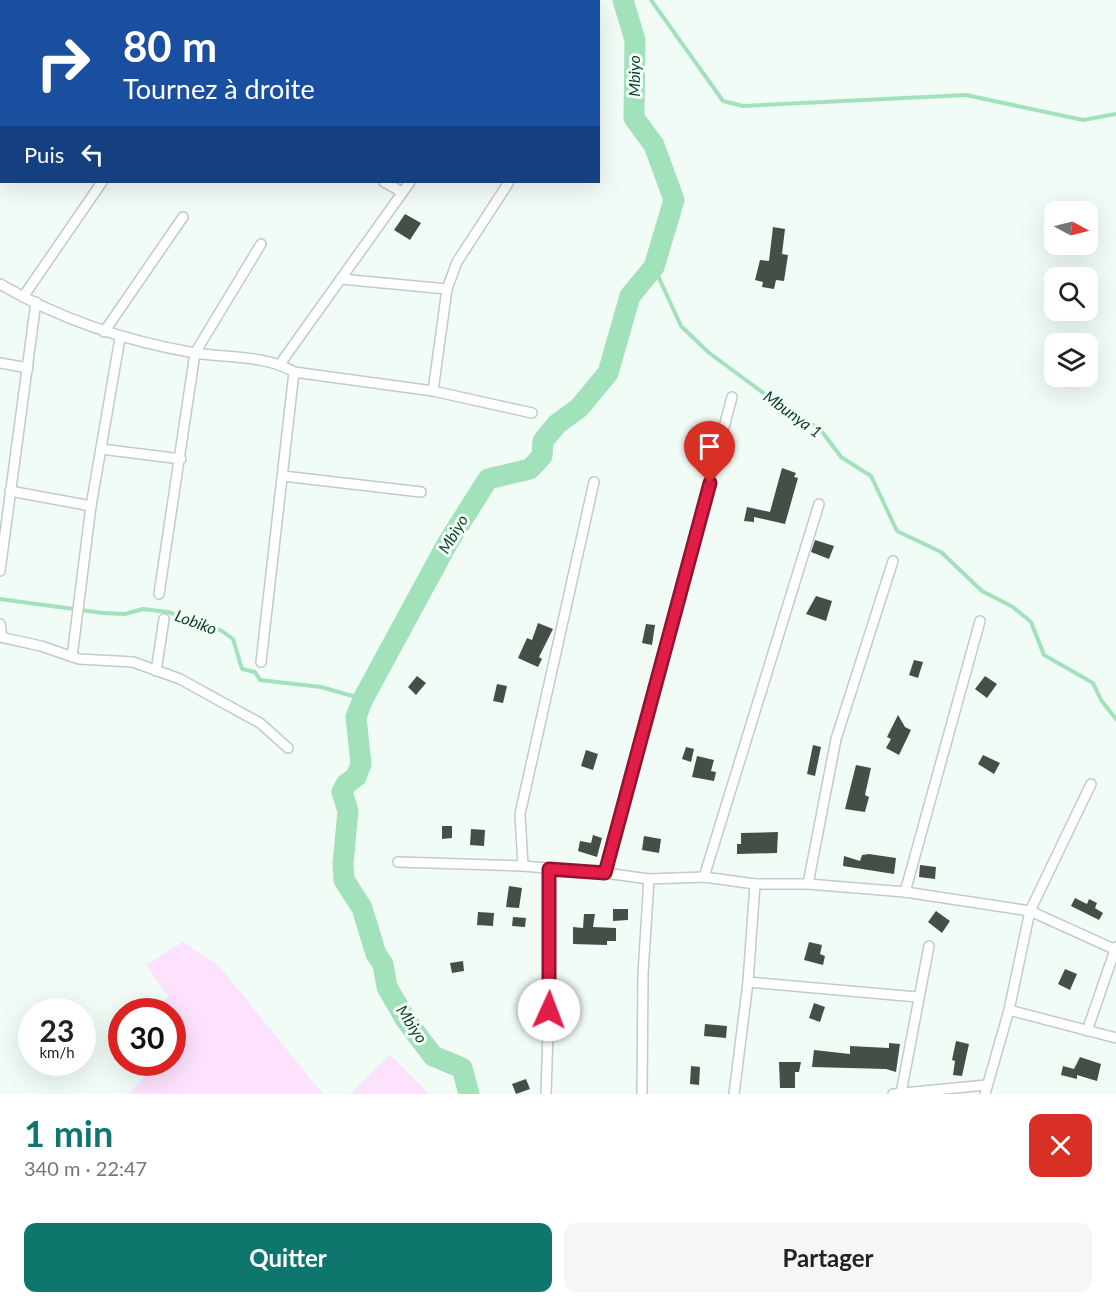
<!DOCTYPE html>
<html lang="fr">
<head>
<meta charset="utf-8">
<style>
  :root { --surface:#fff; --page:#f6f6f6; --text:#222; --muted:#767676; --accent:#0f766e }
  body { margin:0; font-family:Lato,sans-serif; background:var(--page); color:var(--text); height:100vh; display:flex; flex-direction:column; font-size:22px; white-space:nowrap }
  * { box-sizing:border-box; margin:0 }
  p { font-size:20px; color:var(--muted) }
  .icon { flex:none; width:33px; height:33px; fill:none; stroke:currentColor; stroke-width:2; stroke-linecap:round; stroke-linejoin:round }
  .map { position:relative; height:1094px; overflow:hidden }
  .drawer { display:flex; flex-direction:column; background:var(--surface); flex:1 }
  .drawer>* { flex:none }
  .hud { position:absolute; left:0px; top:0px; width:600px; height:183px; box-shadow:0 6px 24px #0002; background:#1a4fa0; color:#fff; overflow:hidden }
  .needle { width:39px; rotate:97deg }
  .fabs { position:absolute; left:1044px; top:201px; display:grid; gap:12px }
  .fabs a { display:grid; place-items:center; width:54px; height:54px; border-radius:12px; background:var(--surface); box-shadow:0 6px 24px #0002; font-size:30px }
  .speed { position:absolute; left:18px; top:998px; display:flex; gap:12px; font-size:30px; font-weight:700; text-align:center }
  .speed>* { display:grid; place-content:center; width:78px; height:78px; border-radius:50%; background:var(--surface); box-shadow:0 6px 24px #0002; line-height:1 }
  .speed small { font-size:15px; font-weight:400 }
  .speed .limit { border:9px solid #d22; background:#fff; color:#111 }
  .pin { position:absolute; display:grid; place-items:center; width:51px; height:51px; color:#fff; margin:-62px -26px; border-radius:50% 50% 50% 0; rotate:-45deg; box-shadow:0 0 6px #0007 }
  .pin .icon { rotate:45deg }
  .me { position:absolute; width:66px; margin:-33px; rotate:2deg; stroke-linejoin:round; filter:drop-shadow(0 0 4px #0008) }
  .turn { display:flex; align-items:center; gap:21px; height:126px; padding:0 24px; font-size:27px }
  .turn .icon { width:78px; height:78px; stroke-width:2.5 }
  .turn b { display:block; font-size:42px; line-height:51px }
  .then { display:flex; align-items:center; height:57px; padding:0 24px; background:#0003; gap:12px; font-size:22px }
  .round { display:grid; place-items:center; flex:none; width:63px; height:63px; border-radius:12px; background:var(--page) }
  .summary { display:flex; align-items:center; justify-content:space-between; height:102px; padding:0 24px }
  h1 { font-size:36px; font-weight:700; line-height:45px; color:var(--accent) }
  .primary-button { display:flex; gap:12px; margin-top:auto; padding:12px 24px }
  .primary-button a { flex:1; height:69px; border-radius:12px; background:var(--accent); color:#fff; font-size:24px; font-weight:700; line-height:69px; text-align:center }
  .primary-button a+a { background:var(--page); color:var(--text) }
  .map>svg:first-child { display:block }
  .green { fill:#fce2fd }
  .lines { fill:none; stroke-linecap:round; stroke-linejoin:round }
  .stream { stroke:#a2e2ba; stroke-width:4 }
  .river { stroke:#a2e2ba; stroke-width:21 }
  .building { fill:#464e48 }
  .street-casing { stroke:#c2ccc5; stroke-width:12 }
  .street { stroke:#fff; stroke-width:9 }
  .route-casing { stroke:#92132f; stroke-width:15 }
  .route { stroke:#e11d48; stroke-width:10 }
  .labels { text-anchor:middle; stroke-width:6; stroke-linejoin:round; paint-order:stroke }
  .water-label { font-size:16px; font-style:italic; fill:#0c3e25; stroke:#f2fcf6 }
</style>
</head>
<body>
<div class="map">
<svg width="1116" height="1094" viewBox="0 0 1116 1094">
  <rect width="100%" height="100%" fill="#f2fcf6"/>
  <g class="green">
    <path d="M183,942L219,966L323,1094H128L150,1072L141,1062H172V1011H157L168,996L146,965Z"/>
    <path d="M390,1054V1055L429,1094H350Z"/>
  </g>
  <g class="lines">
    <g class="stream">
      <path d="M651,0L723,101L743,106L966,95L1083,120L1116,114"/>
      <path d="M654,267L681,326L708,352L785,409L820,429L841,457L871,476L897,531L941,552L982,591L1013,607L1031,622L1044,655L1093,683L1101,700L1116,719"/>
      <path d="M0,599L103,613L125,614L143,609L168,612L222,631L233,639L242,669L255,672L260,680L321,687L363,699"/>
    </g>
    <path class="river" d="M469,1094L462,1068L433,1056L406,1020L387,987L383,964L376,954L362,908L344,880L343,864L348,811L342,792L346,784L356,777L361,764L356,717L363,699L447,544L488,479L530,469L542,456L543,441L557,424L579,408L608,373L630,296L654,267L674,200L654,145L634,118L635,40L623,0"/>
  </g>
  <g class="building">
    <path d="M405,214L421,223L410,240L394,230Z"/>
    <path d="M773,227L785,229L782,254L788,255L784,281L776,280L774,289L762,287L763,282L755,280L760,260L769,261Z"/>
    <path d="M782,468L796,473L794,477L798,478L785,524L754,517V522L744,521L747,507L770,512Z"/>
    <path d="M815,540L834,546L829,559L811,552Z"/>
    <path d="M816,596L832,601L826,621L806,614Z"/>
    <path d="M538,623L553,629L539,657L542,659L538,667L518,658L527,638L532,640Z"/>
    <path d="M646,624L655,625L652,645L642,643Z"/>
    <path d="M914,660L923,662L918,678L909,675Z"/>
    <path d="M417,676L426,683L416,695L408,687Z"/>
    <path d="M985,676L997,684L987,698L975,689Z"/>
    <path d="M497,684L507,686L503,703L493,701Z"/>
    <path d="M898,715L905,727L911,730L899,755L886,748L891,739L887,737Z"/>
    <path d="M813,745L821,747L815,776L807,774Z"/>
    <path d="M686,747L694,749L691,762L682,759Z"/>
    <path d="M586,750L598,754L593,770L581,766Z"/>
    <path d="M983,755L1000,763L994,774L978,764Z"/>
    <path d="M697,756L714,760L711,771L716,772L714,781L692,777Z"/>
    <path d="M856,765L871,768L865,795L869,797L865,812L845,809Z"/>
    <path d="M442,826H452V838L442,839Z"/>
    <path d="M471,829L485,830L484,846L470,845Z"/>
    <path d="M778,832L777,853L737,854V844H741V833Z"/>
    <path d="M593,835L602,838L597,857L578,851L580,841L591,843Z"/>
    <path d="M644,836L661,839L659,853L642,850Z"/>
    <path d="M869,854L896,858L894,874L843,866L844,856L860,861L862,855Z"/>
    <path d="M920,865L936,867L935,879L919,877Z"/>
    <path d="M509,886L522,888L519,908L506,907Z"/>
    <path d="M1075,898L1087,904L1089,899L1097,903L1095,908L1103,913L1099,920L1071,906Z"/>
    <path d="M613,909H628V920L613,921Z"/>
    <path d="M936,911L950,921L942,933L928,922Z"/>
    <path d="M478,912L494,913L493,926L477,925Z"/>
    <path d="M584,914H595L593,927L616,928V941H607V945L573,944V927L583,928Z"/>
    <path d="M513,917L526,918L525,927L512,926Z"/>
    <path d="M809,942L822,945L820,954L825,956L823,965L804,960Z"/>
    <path d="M463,961L464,971L452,973L450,963Z"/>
    <path d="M1065,969L1077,974L1070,990L1058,984Z"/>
    <path d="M814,1003L825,1007L820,1022L809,1018Z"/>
    <path d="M705,1024L727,1026L726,1038L704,1036Z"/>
    <path d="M956,1041L969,1044L962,1076L953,1075L955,1061L952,1060Z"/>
    <path d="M889,1043L900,1044L896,1072L886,1069L812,1067L814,1050L850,1054V1046L889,1048Z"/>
    <path d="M1080,1057L1101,1064L1097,1081L1077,1075V1079L1061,1075L1063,1066L1074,1069Z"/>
    <path d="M779,1062H801L799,1072H795V1088H780Z"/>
    <path d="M691,1066L700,1067L699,1085L690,1084Z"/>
    <path d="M526,1079L530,1089L516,1094L512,1084Z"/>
  </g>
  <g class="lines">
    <defs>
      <g id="street">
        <path d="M85,0L86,2"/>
        <path d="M279,0L282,2"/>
        <path d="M468,0L469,2"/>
        <path d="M123,2L124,0"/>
        <path d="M0,65L2,67"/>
        <path d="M0,87L2,86"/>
        <path d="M384,182L402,192"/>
        <path d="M341,279L447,289"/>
        <path d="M0,284C61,320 125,341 195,353C227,358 266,355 294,372L433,391L532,413"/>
        <path d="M23,297L102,182"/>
        <path d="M104,332L183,217"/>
        <path d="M0,363L28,368"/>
        <path d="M280,364L410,182"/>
        <path d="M433,391L447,289L457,262L509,182"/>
        <path d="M101,449L181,459"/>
        <path d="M283,476L421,492"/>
        <path d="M10,491L91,506"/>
        <path d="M0,571L36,302"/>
        <path d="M159,594L195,353L261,244"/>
        <path d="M0,624L2,637"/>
        <path d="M0,637L41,646L79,659L133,662L180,679L260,723L288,748"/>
        <path d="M72,657L91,506L120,338"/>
        <path d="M261,662L294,372"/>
        <path d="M156,671L164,619"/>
        <path d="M398,862L523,866L605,873L649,879L704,877L755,884H808L905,892L1030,911L1116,950"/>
        <path d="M523,866L520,814L594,482"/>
        <path d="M605,873L732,397"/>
        <path d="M704,877L819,504"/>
        <path d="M808,884L836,739L893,561"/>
        <path d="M905,892L980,621"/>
        <path d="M748,982L917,997"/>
        <path d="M1009,1010L1116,1038"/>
        <path d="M1087,1031L1116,947"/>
        <path d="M901,1093L929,946"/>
        <path d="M546,1094L550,968L549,869"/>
        <path d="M642,1094L643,974L649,879"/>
        <path d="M734,1094L748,982L755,884"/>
        <path d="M893,1094L986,1085"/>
        <path d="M985,1094L1009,1010L1030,911L1091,784"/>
      </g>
    </defs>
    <use href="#street" class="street-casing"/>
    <use href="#street" class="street"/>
  </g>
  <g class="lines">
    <defs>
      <path id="route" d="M549,1010V869L605,873L710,483"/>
    </defs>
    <use href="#route" class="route-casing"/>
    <use href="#route" class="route"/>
  </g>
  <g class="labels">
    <g class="water-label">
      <text transform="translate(634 76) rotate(-90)" y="6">Mbiyo</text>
      <text transform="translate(793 414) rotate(36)" y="6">Mbunya 1</text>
      <text transform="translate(453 534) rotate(-59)" y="6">Mbiyo</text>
      <text transform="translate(196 622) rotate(20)" y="6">Lobiko</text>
      <text transform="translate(412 1024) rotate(56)" y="6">Mbiyo</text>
    </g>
  </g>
</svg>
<div class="fabs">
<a><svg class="needle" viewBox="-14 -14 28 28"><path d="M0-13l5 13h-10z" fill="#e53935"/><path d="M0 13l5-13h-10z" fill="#767676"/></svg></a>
<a><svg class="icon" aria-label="search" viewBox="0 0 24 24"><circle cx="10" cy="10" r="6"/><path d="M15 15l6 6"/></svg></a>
<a><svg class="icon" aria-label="layers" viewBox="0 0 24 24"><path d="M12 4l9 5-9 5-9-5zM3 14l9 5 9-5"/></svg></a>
</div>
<div class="speed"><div>23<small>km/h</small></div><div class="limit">30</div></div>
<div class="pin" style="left:710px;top:483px;background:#d93025"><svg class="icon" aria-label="arrive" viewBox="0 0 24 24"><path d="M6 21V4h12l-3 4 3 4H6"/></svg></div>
<svg class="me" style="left:549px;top:1010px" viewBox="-20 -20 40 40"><circle r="19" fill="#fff"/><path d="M0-13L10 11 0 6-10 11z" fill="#e11d48"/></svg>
<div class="hud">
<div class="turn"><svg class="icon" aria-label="right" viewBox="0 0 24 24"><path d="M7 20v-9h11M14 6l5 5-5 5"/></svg><div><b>80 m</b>Tournez à droite</div></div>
<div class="then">Puis<svg class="icon" aria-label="left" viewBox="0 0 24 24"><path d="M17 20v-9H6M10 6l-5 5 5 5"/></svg></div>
</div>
</div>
<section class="drawer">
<div class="summary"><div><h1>1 min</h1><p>340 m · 22:47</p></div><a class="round" style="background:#d93025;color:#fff"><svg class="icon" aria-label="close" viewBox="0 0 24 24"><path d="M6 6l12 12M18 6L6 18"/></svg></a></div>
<div class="primary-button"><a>Quitter</a><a>Partager</a></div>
</section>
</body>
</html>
